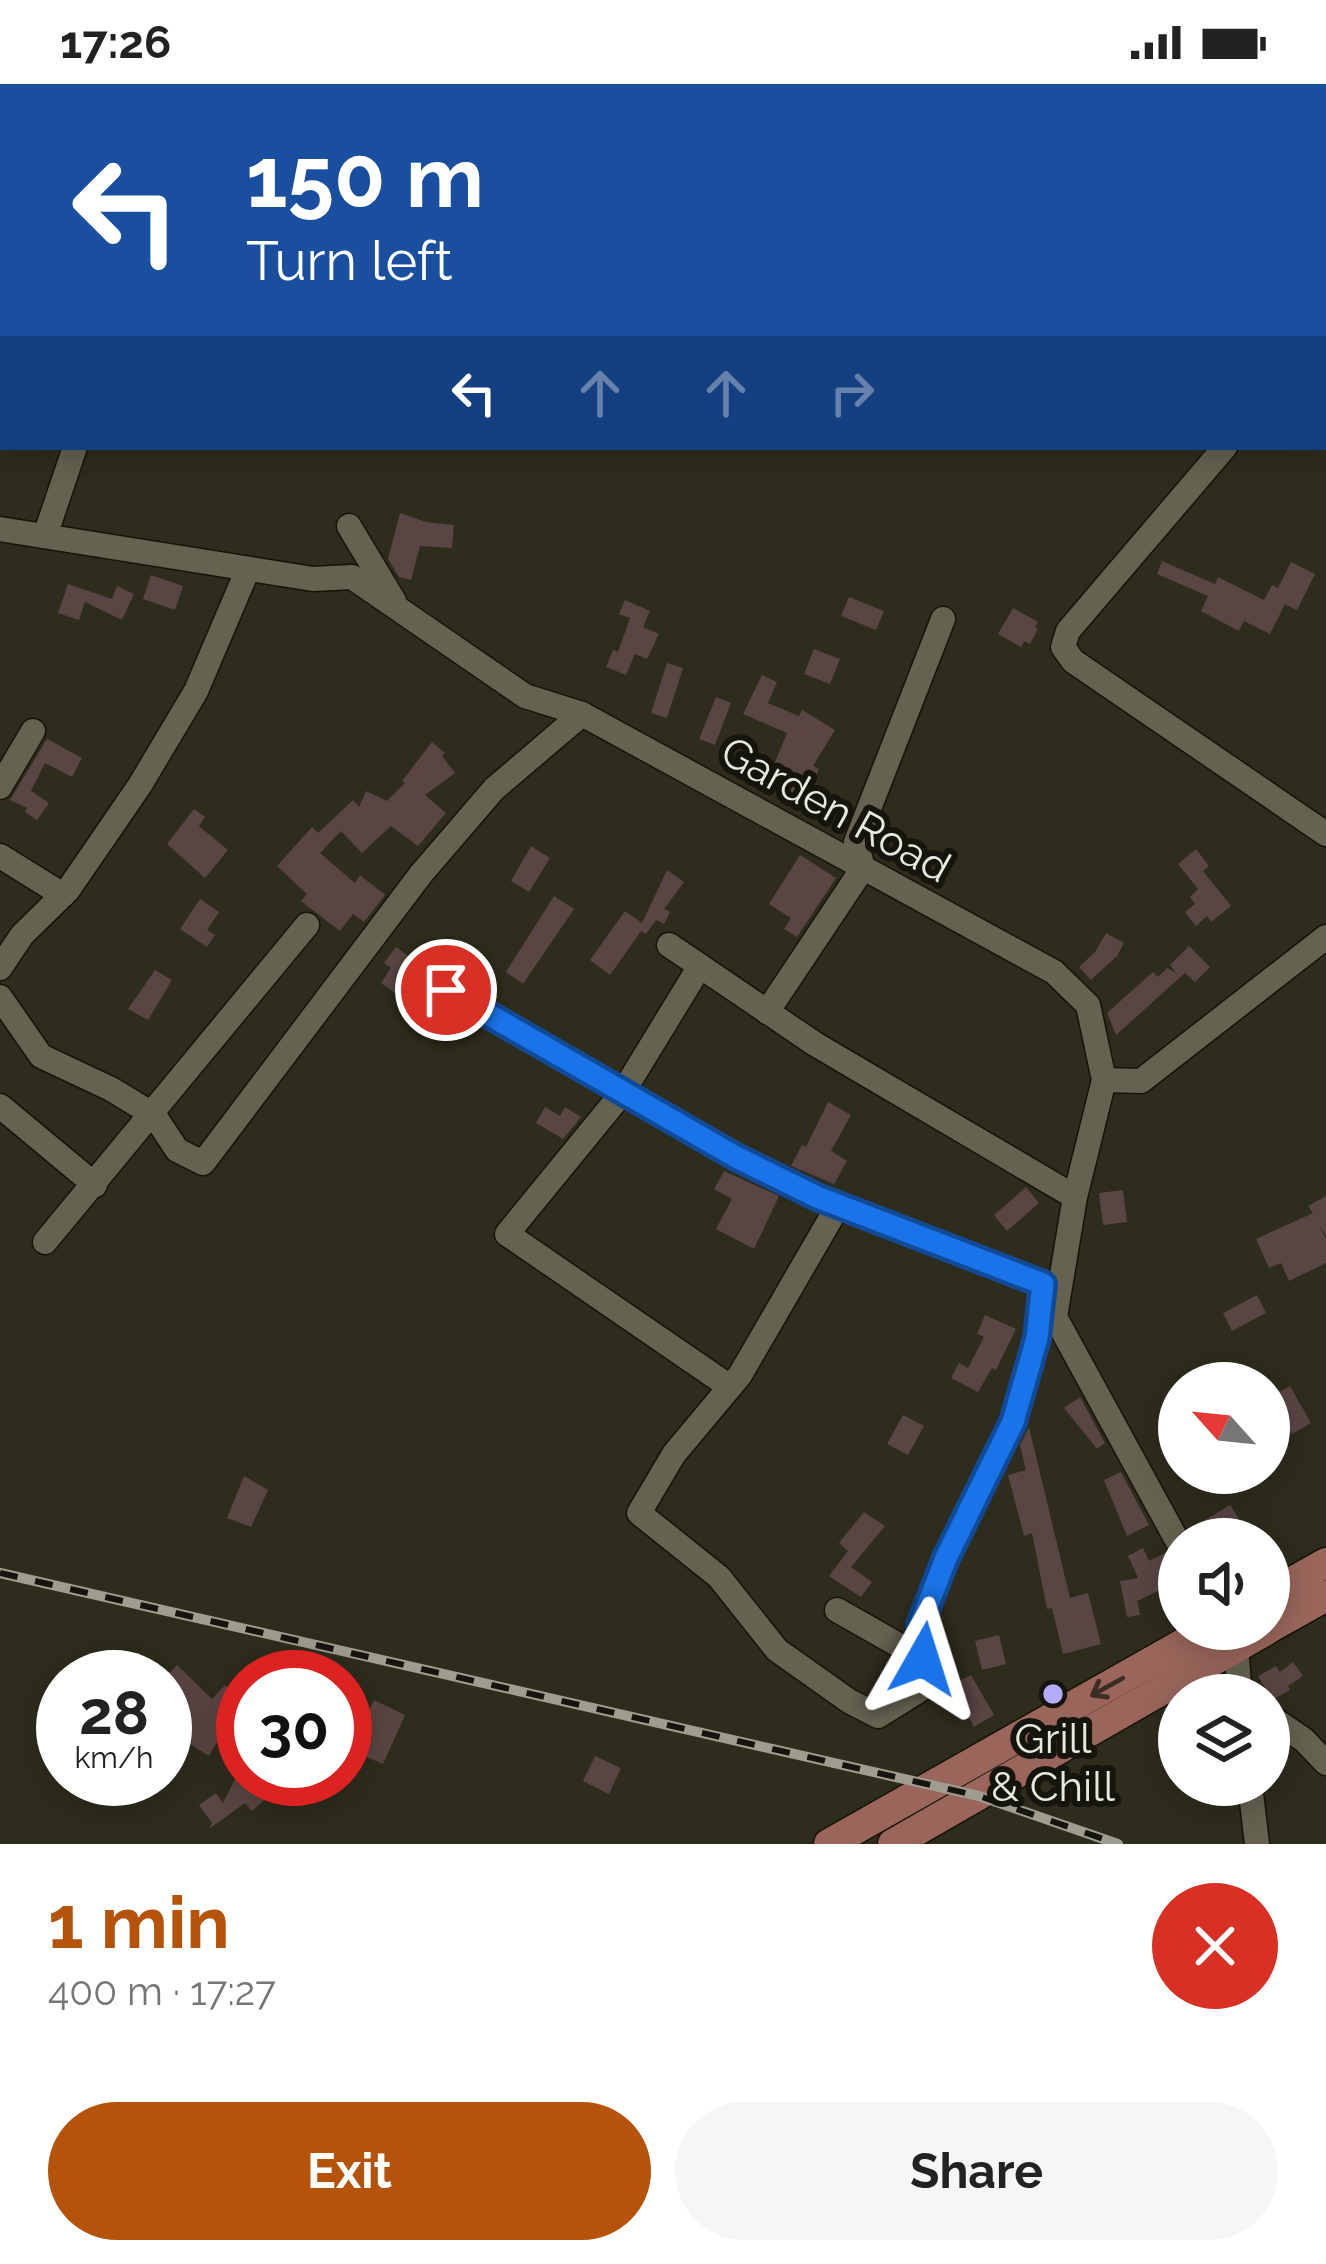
<!DOCTYPE html>
<html lang="en">
<head>
<meta charset="utf-8">
<style>
  :root { --surface:#fff; --page:#f6f6f6; --text:#222; --muted:#767676; --accent:#b45309 }
  body { margin:0; font-family:Raleway,sans-serif; background:var(--page); color:var(--text); height:100vh; display:flex; flex-direction:column; font-size:45px; white-space:nowrap }
  * { box-sizing:border-box; margin:0 }
  p { font-size:39px; color:var(--muted) }
  .icon { flex:none; width:66px; height:66px; fill:none; stroke:currentColor; stroke-width:2; stroke-linecap:round; stroke-linejoin:round }
  .map { position:relative; height:1760px; overflow:hidden }
  .panel { display:flex; flex-direction:column; background:var(--surface); flex:1 }
  .panel>* { flex:none }
  .guide { position:absolute; left:0px; top:0px; width:1326px; height:366px; box-shadow:0 6px 30px #0003; background:#1a4fa0; color:#fff; overflow:hidden }
  .needle { width:78px; rotate:297deg }
  .tools { position:absolute; left:1158px; top:1278px; display:grid; gap:24px }
  .tools a { display:grid; place-items:center; width:132px; height:132px; border-radius:50%; background:var(--surface); box-shadow:0 6px 30px #0003; font-size:60px }
  .speed { position:absolute; left:36px; top:1566px; display:flex; gap:24px; font-size:60px; font-weight:700; text-align:center }
  .speed>* { display:grid; place-content:center; width:156px; height:156px; border-radius:50%; background:var(--surface); box-shadow:0 6px 30px #0003; line-height:1 }
  .speed small { font-size:30px; font-weight:400 }
  .speed .limit { border:18px solid #d22; background:#fff; color:#111 }
  .pin { position:absolute; display:grid; place-items:center; width:102px; height:102px; color:#fff; margin:-51px; border:6px solid #fff; border-radius:50%; box-shadow:0 3px 12px #0007 }
  .me { position:absolute; width:132px; margin:-66px; rotate:6deg; stroke-linejoin:round; filter:drop-shadow(0 0 9px #0008) }
  .turn { display:flex; align-items:center; gap:42px; height:252px; padding:0 48px; font-size:54px }
  .turn .icon { width:156px; height:156px; stroke-width:2.5 }
  .turn b { display:block; font-size:84px; line-height:102px }
  .lanes { display:flex; align-items:center; height:114px; padding:0 48px; background:#0003; justify-content:center; gap:60px; direction:ltr }
  .lanes .off { opacity:.35 }
  .round { display:grid; place-items:center; flex:none; width:126px; height:126px; border-radius:63px; background:var(--page) }
  .overview { display:flex; align-items:center; justify-content:space-between; height:204px; padding:0 48px }
  h1 { font-size:72px; font-weight:700; line-height:90px; color:var(--accent) }
  .action { display:flex; gap:24px; margin-top:auto; padding:24px 48px }
  .action a { flex:1; height:138px; border-radius:72px; background:var(--accent); color:#fff; font-size:48px; font-weight:700; line-height:138px; text-align:center }
  .action a+a { background:var(--page); color:var(--text) }
  .status { display:flex; justify-content:space-between; align-items:center; height:84px; padding:0 60px; background:var(--surface); direction:ltr }
  .status svg { height:33px; fill:currentColor }
  .map>svg:first-child { display:block }
  .building { fill:#594544 }
  .lines { fill:none; stroke-linecap:round; stroke-linejoin:round }
  .minor-casing { stroke:#171406; stroke-width:27 }
  .major-casing { stroke:#171406; stroke-width:33 }
  .minor { stroke:#656251; stroke-width:24 }
  .major { stroke:#9a665b; stroke-width:30 }
  .rail-casing { stroke:#9e9d90; stroke-width:10 }
  .rail { stroke:#15140d; stroke-width:6; stroke-dasharray:18; stroke-linecap:butt }
  .oneway { stroke:#3d2d24 }
  .route-casing { stroke:#114b97; stroke-width:30 }
  .route { stroke:#1a73e8; stroke-width:21 }
  .poi-dot { fill:#b4acf9; stroke:#15140d; stroke-width:4.5 }
  .labels { text-anchor:middle; stroke-width:12; stroke-linejoin:round; paint-order:stroke }
  .street-label { font-size:42px; fill:#e9e8de; stroke:#15140d }
  .poi-label { font-size:42px; fill:#e9e8de; stroke:#15140d }
</style>
</head>
<body>
<div class="status"><b>17:26</b><svg viewBox="0 0 49 12"><path d="M0 12V9h3v3zM5 12V6h3v6zM10 12V3h3v9zM15 12V0h3v12zM26 1h20v11H26zM47 4h2v5h-2z"/></svg></div>
<div class="map">
<svg width="1326" height="1760" viewBox="0 0 1326 1760">
  <rect width="100%" height="100%" fill="#2e2c1c"/>
  <g class="building">
    <path d="M400,429L426,438L454,441L452,464L420,462L411,496L399,493L388,475Z"/>
    <path d="M1162,477L1215,500L1218,493L1264,516L1272,501L1278,504L1291,478L1315,490L1297,526L1285,520L1270,550L1244,537L1239,547L1201,527L1208,512L1157,490Z"/>
    <path d="M151,491L183,502L175,526L143,515Z"/>
    <path d="M68,500L112,515L117,502L134,510L122,536L85,518L79,536L58,529Z"/>
    <path d="M849,513L884,527L876,546L841,532Z"/>
    <path d="M625,516L650,527L643,543L659,550L647,575L635,570L626,591L606,583L613,566L618,568L630,534L619,530Z"/>
    <path d="M1013,524L1038,538L1035,543L1038,545L1030,560L1024,557L1021,563L998,550Z"/>
    <path d="M814,565L840,575L830,600L804,590Z"/>
    <path d="M667,579L683,584L667,634L651,629Z"/>
    <path d="M762,591L777,598L768,619L799,632L802,626L835,646L813,682L819,685L804,721L784,712L791,696L771,688L787,649L743,630Z"/>
    <path d="M716,613L731,619L715,661L699,655Z"/>
    <path d="M47,655L82,674L72,693L45,679L31,707L49,719L37,736L25,728L27,724L10,716Z"/>
    <path d="M432,658L445,669L442,672L455,689L425,711L446,729L418,762L391,742L362,769L341,747L320,769L355,799L360,791L385,811L364,838L353,830L340,847L301,817L307,810L277,782L312,743L318,749L353,716L359,723L366,707L387,717L405,699L402,697Z"/>
    <path d="M194,725L205,733L199,742L228,766L205,794L167,760Z"/>
    <path d="M531,762L550,774L529,808L511,797Z"/>
    <path d="M1196,765L1209,782L1203,787L1231,822L1211,838L1207,832L1196,842L1185,828L1195,820L1190,813L1198,805L1178,780Z"/>
    <path d="M800,771L836,794L797,853L784,845L791,834L769,820Z"/>
    <path d="M667,786L684,798L664,825L670,828L664,840L656,836L646,850L641,847L610,891L590,876L625,827L642,839Z"/>
    <path d="M554,812L574,825L523,900L506,888Z"/>
    <path d="M200,815L219,828L207,846L215,851L207,863L180,845Z"/>
    <path d="M1106,849L1124,859L1117,872L1091,896L1079,883L1095,868Z"/>
    <path d="M1189,862L1210,883L1195,898L1185,889L1116,951L1107,929L1153,888L1158,893L1167,884L1176,889L1170,881Z"/>
    <path d="M396,863L432,889L410,920L381,899L391,884L384,879Z"/>
    <path d="M155,886L172,896L148,936L128,925Z"/>
    <path d="M828,1018L851,1031L831,1067L847,1077L834,1100L791,1082L802,1061L806,1063Z"/>
    <path d="M545,1023L560,1032L565,1023L581,1033L563,1055L536,1039Z"/>
    <path d="M724,1087L779,1112L754,1165L716,1145L732,1115L714,1105Z"/>
    <path d="M1026,1103L1039,1119L1007,1147L994,1131Z"/>
    <path d="M1123,1106L1127,1138L1103,1141L1099,1109Z"/>
    <path d="M1326,1112V1152L1319,1141L1326,1155V1179L1289,1197L1281,1179L1269,1184L1256,1155L1313,1129L1308,1122Z"/>
    <path d="M1257,1211L1266,1229L1232,1247L1223,1229Z"/>
    <path d="M985,1231L1016,1245L996,1286L992,1284L978,1308L951,1294L959,1279L968,1284L984,1253L977,1250Z"/>
    <path d="M1290,1302L1311,1339L1292,1350L1286,1341L1273,1348L1269,1326L1276,1322L1271,1313Z"/>
    <path d="M1080,1313L1105,1359L1097,1365L1064,1324Z"/>
    <path d="M903,1331L924,1342L908,1371L887,1360Z"/>
    <path d="M1029,1343L1070,1514L1088,1509L1101,1560L1063,1570L1052,1524L1047,1525L1032,1449L1024,1452L1008,1391L1026,1386L1020,1361Z"/>
    <path d="M1121,1388L1149,1441L1127,1452L1104,1396Z"/>
    <path d="M244,1392L268,1406L251,1443L227,1434Z"/>
    <path d="M1230,1421L1248,1449L1238,1455H1217L1205,1436Z"/>
    <path d="M864,1428L885,1442L851,1483L872,1498L861,1513L829,1492L848,1467L839,1459Z"/>
    <path d="M1143,1464L1149,1477L1165,1469L1177,1476L1179,1497L1137,1517L1140,1531L1127,1533L1120,1497L1138,1494L1128,1472Z"/>
    <path d="M999,1551L1006,1580L982,1586L975,1557Z"/>
    <path d="M1293,1578L1303,1592L1288,1602L1290,1606L1272,1616L1258,1592L1276,1582L1280,1588Z"/>
    <path d="M177,1581L212,1615L225,1601L243,1619V1630L219,1655L209,1672L190,1660L165,1681V1594Z"/>
    <path d="M971,1591L994,1631L974,1643L951,1601Z"/>
    <path d="M374,1616L405,1631L383,1680L351,1666Z"/>
    <path d="M595,1672L621,1684L609,1710L583,1697Z"/>
    <path d="M235,1695H287L252,1727L245,1719L209,1745L212,1739L199,1721L216,1709L223,1719Z"/>
  </g>
  <g class="lines">
    <defs>
      <g id="minor">
        <path d="M567,0L569,3"/>
        <path d="M695,0L696,3"/>
        <path d="M1260,0L1265,3"/>
        <path d="M44,3L45,0"/>
        <path d="M1319,3L1322,0"/>
        <path d="M0,201L3,186"/>
        <path d="M1323,247L1326,244"/>
        <path d="M0,262H3"/>
        <path d="M1225,363L1068,547L1063,563L1073,577L1326,750"/>
        <path d="M349,442L394,517"/>
        <path d="M0,445L313,495L352,493L525,612L582,630L1054,888L1088,921L1104,996L1075,1113L1055,1233L1179,1460"/>
        <path d="M45,452L75,363"/>
        <path d="M0,703L33,647"/>
        <path d="M0,772L63,811"/>
        <path d="M669,861L815,960L1075,1113"/>
        <path d="M700,882L623,1008L507,1150L730,1303"/>
        <path d="M0,884L22,851L68,806L140,701L196,607L248,485"/>
        <path d="M446,906L736,1073L817,1113L1058,1206"/>
        <path d="M0,913L41,972L111,1005L154,1031L177,1066L203,1079L421,790L494,705L582,630"/>
        <path d="M767,928L863,784L856,758L943,535"/>
        <path d="M1104,996L1141,997L1326,853"/>
        <path d="M0,1022L95,1101"/>
        <path d="M838,1122L740,1291L674,1370L639,1429L719,1493L777,1566L849,1617L878,1632L926,1602L919,1541L945,1474L1013,1338L1037,1254L1043,1200"/>
        <path d="M45,1158L307,841"/>
        <path d="M837,1526L923,1575"/>
        <path d="M1225,1545L1236,1563L1240,1611"/>
        <path d="M1269,1632L1304,1656L1326,1679"/>
        <path d="M1250,1701L1257,1760"/>
      </g>
      <g id="major">
        <path d="M1269,1511L1326,1479"/>
        <path d="M1269,1544L1326,1512"/>
        <path d="M829,1760L1209,1545"/>
        <path d="M893,1760L1268,1545"/>
      </g>
    </defs>
    <use href="#minor" class="minor-casing"/>
    <use href="#major" class="major-casing"/>
    <use href="#minor" class="minor"/>
    <use href="#major" class="major"/>
    <defs>
      <path id="rail" d="M0,1489L979,1712L1118,1760"/>
    </defs>
    <use href="#rail" class="rail-casing"/>
    <use href="#rail" class="rail"/>
  </g>
  <defs><path id="oneway-shaft" d="M-6 0H5M1.5-3L5.5 0L1.5 3" fill="none" stroke-width="1.6" stroke-linecap="round" stroke-linejoin="round" transform="scale(3)"/></defs>
  <use class="oneway" href="#oneway-shaft" transform="translate(1107 1603) rotate(151)"/>
  <g class="lines">
    <defs>
      <path id="route" d="M446,906L736,1073L817,1113L1043,1200L1037,1254L1013,1338L946,1474L920,1541L923,1575"/>
    </defs>
    <use href="#route" class="route-casing"/>
    <use href="#route" class="route"/>
  </g>
  <circle class="poi-dot" cx="1053" cy="1610" r="12"/>
  <g class="labels">
    <g class="street-label">
      <text transform="translate(836 725) rotate(29)" y="15">Garden Road</text>
    </g>
    <g class="poi-label">
      <text x="1053" y="1669">Grill<tspan x="1053" dy="48">&amp; Chill</tspan></text>
    </g>
  </g>
</svg>
<div class="tools">
<a><svg class="needle" viewBox="-14 -14 28 28"><path d="M0-13l5 13h-10z" fill="#e53935"/><path d="M0 13l5-13h-10z" fill="#767676"/></svg></a>
<a><svg class="icon" aria-label="sound" viewBox="0 0 24 24"><path d="M4 9h4l5-4v14l-5-4H4zM17 9q2 3 0 6"/></svg></a>
<a><svg class="icon" aria-label="layers" viewBox="0 0 24 24"><path d="M12 4l9 5-9 5-9-5zM3 14l9 5 9-5"/></svg></a>
</div>
<div class="speed"><div>28<small>km/h</small></div><div class="limit">30</div></div>
<div class="pin" style="left:446px;top:906px;background:#d93025"><svg class="icon" aria-label="arrive" viewBox="0 0 24 24"><path d="M6 21V4h12l-3 4 3 4H6"/></svg></div>
<svg class="me" style="left:923px;top:1575px" viewBox="-20 -20 40 40"><path d="M0-17L14 15 0 8-14 15z" fill="#1a73e8" stroke="#fff" stroke-width="4"/></svg>
<div class="guide">
<div class="turn"><svg class="icon" aria-label="left" viewBox="0 0 24 24"><path d="M17 20v-9H6M10 6l-5 5 5 5"/></svg><div><b>150 m</b>Turn left</div></div>
<div class="lanes"><svg class="icon" aria-label="left" viewBox="0 0 24 24"><path d="M17 20v-9H6M10 6l-5 5 5 5"/></svg><svg class="icon off" aria-label="ahead" viewBox="0 0 24 24"><path d="M12 20V5M6 11l6-6 6 6"/></svg><svg class="icon off" aria-label="ahead" viewBox="0 0 24 24"><path d="M12 20V5M6 11l6-6 6 6"/></svg><svg class="icon off" aria-label="right" viewBox="0 0 24 24"><path d="M7 20v-9h11M14 6l5 5-5 5"/></svg></div>
</div>
</div>
<section class="panel">
<div class="overview"><div><h1>1 min</h1><p>400 m · 17:27</p></div><a class="round" style="background:#d93025;color:#fff"><svg class="icon" aria-label="close" viewBox="0 0 24 24"><path d="M6 6l12 12M18 6L6 18"/></svg></a></div>
<div class="action"><a>Exit</a><a>Share</a></div>
</section>
</body>
</html>
